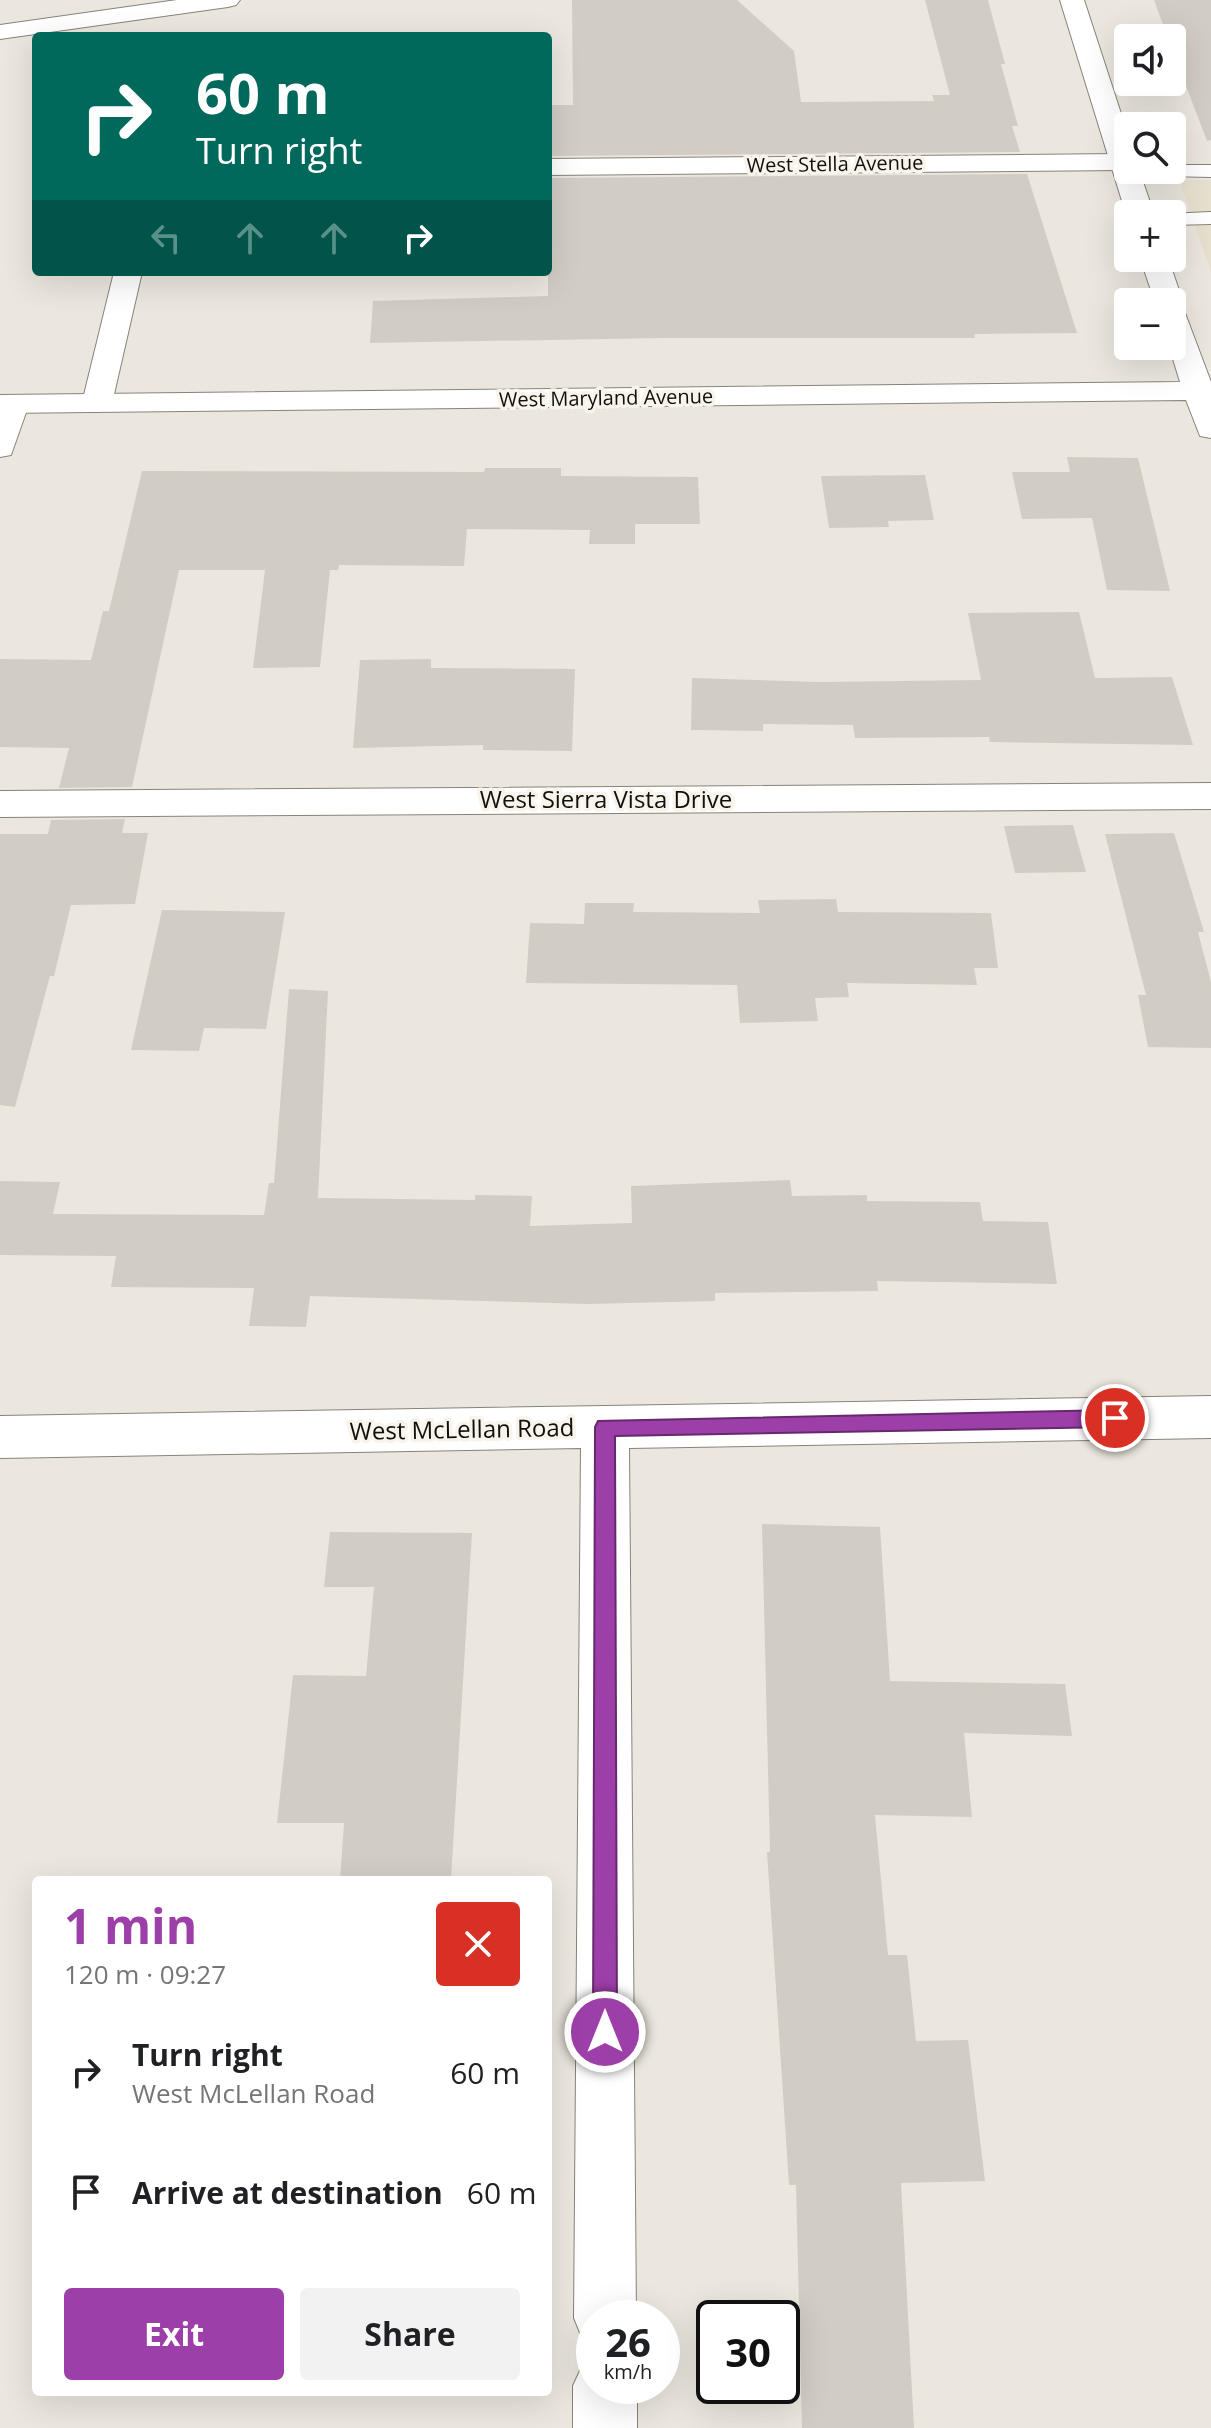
<!DOCTYPE html>
<html lang="en">
<head>
<meta charset="utf-8">
<style>
  :root { --surface:#fff; --page:#f2f2f2; --text:#202124; --muted:#757577; --accent:#9d3fa8 }
  body { margin:0; font-family:"Open Sans",sans-serif; background:var(--page); color:var(--text); height:100vh; display:flex; flex-direction:column; font-size:30px; white-space:nowrap }
  * { box-sizing:border-box; margin:0 }
  p { font-size:26px; color:var(--muted) }
  .icon { flex:none; width:44px; height:44px; fill:none; stroke:currentColor; stroke-width:2; stroke-linecap:round; stroke-linejoin:round }
  .map { position:relative; flex:1; overflow:hidden }
  .side { position:absolute; left:32px; top:1876px; width:520px; height:520px; display:flex; flex-direction:column; background:var(--surface); border-radius:8px; box-shadow:0 8px 32px #0002 }
  .side>* { flex:none }
  .guide { position:absolute; left:32px; top:32px; width:520px; height:244px; border-radius:8px; box-shadow:0 8px 32px #0002; background:#00695c; color:#fff; overflow:hidden }
  .fabs { position:absolute; left:1114px; top:24px; display:grid; gap:16px }
  .fabs a { display:grid; place-items:center; width:72px; height:72px; border-radius:8px; background:var(--surface); box-shadow:0 8px 32px #0002; font-size:40px }
  .speed { position:absolute; left:576px; top:2300px; display:flex; gap:16px; font-size:40px; font-weight:700; text-align:center }
  .speed>* { display:grid; place-content:center; width:104px; height:104px; border-radius:50%; background:var(--surface); box-shadow:0 8px 32px #0002; line-height:1 }
  .speed small { font-size:20px; font-weight:400 }
  .speed .limit { border:4px solid #111; border-radius:12px; background:#fff; color:#111 }
  .pin { position:absolute; display:grid; place-items:center; width:68px; height:68px; color:#fff; margin:-34px; border:4px solid #fff; border-radius:50%; box-shadow:0 2px 8px #0007 }
  .me { position:absolute; width:88px; margin:-44px; rotate:0deg; stroke-linejoin:round; filter:drop-shadow(0 0 6px #0008) }
  .turn { display:flex; align-items:center; gap:28px; height:168px; padding:0 32px; font-size:36px }
  .turn .icon { width:104px; height:104px; stroke-width:2.5 }
  .turn b { display:block; font-size:56px; line-height:68px }
  .lanes { display:flex; align-items:center; height:76px; padding:0 32px; background:#0003; justify-content:center; gap:40px; direction:ltr }
  .lanes .off { opacity:.35 }
  .round { display:grid; place-items:center; flex:none; width:84px; height:84px; border-radius:8px; background:var(--page) }
  .summary { display:flex; align-items:center; justify-content:space-between; height:136px; padding:0 32px }
  h1 { font-size:48px; font-weight:700; line-height:60px; color:var(--accent) }
  .button { display:flex; gap:16px; margin-top:auto; padding:16px 32px }
  .button a { flex:1; height:92px; border-radius:8px; background:var(--accent); color:#fff; font-size:32px; font-weight:700; line-height:92px; text-align:center }
  .button a+a { background:var(--page); color:var(--text) }
  ul { padding:0; list-style:none }
  li { display:flex; align-items:center; gap:24px; height:120px; padding:0 32px }
  li div { flex:1 }
  li b { display:block; font-size:30px }
  li em { font-style:normal }
  .map>svg:first-child { display:block }
  .built { fill:#e8e0cf }
  .building { fill:#d2cdc4 }
  .lines { fill:none; stroke-linecap:round; stroke-linejoin:round }
  .lane-casing { stroke:#87837b; stroke-width:2 }
  .street-casing { stroke:#87837b; stroke-width:2 }
  .secondary-casing { stroke:#87837b; stroke-width:2 }
  .lane { fill:#fff; fill-rule:evenodd }
  .street { fill:#fff; fill-rule:evenodd }
  .secondary { fill:#fff; fill-rule:evenodd }
  .route { fill:#9d3fa8; stroke:#66296d; stroke-width:2 }
  .labels { text-anchor:middle; stroke-width:7; stroke-linejoin:round; paint-order:stroke }
  .far-street-label { font-size:20px; fill:#12100d; stroke:#f9f4eb }
  .street-label { font-size:24px; fill:#12100d; stroke:#f9f4eb }
</style>
</head>
<body>
<div class="map">
<svg width="1211" height="2428" viewBox="0 0 1211 2428">
  <rect width="100%" height="100%" fill="#ebe7de"/>
  <path class="built" d="M1179,180H1211V272Z"/>
  <g class="building">
    <path d="M572,0H737L794,51L801,102L934,101L932,95H950L925,0H988L1005,64H1001L1018,126H1012L1020,152L548,156V105H573Z"/>
    <path d="M1154,0H1211V140L1207,141L1172,49V38H1168Z"/>
    <path d="M1027,174L1077,333L974,334L975,338H663L370,343L373,301L548,296V178Z"/>
    <path d="M1067,457L1138,458L1170,591L1107,590L1092,518L1022,519L1012,472H1070Z"/>
    <path d="M485,468H561V476L698,477L700,524H635V544H589L590,530L467,529L464,566L339,565L338,570H330L320,667L253,668L265,570H179L132,787L59,788L69,748L0,747V659L91,660L103,611H109L142,471L484,472Z"/>
    <path d="M925,475L934,520L888,521L889,527L829,528L821,476Z"/>
    <path d="M1079,612L1095,678L1172,677L1193,745L990,742L989,737L855,738L853,725L763,724V731L691,730L692,678L819,682L981,680L968,613Z"/>
    <path d="M431,659V668L575,669L572,751L483,750V745L353,748L360,660Z"/>
    <path d="M125,819L122,833H148L135,904L71,905L54,976H50L15,1107L0,1105V834H48L51,820Z"/>
    <path d="M1073,825L1086,872L1015,873L1004,826Z"/>
    <path d="M1174,833L1204,932H1198L1211,982V1048L1148,1047L1138,995H1146L1105,834Z"/>
    <path d="M836,899L838,912L991,913L998,968H974L977,985L847,983L849,997L815,998L818,1021L740,1023L737,985L526,983L530,923L584,924L585,903H634L633,912L760,913L758,900Z"/>
    <path d="M162,910L285,912L266,1029L204,1028L199,1051L131,1050Z"/>
    <path d="M289,989L328,991L318,1198L475,1200V1195L532,1196L530,1226L632,1223L631,1186L790,1180L792,1196L867,1195V1201L980,1202L983,1221L1048,1222L1057,1284L877,1281L878,1291L715,1293V1301L588,1304L310,1296L306,1327L249,1326L254,1288L111,1287L116,1256L0,1255V1181L60,1182L53,1214L264,1215L269,1183H274Z"/>
    <path d="M762,1524L880,1527L890,1681L1065,1684L1072,1736L964,1733L972,1817L875,1815L888,1955H907L916,2041L968,2040L985,2181L901,2183L914,2428H802L796,2185H789L767,1852H770Z"/>
    <path d="M330,1532L472,1533L451,1880H340L344,1823H277L293,1675L366,1676L374,1587H324Z"/>
  </g>
  <g class="lines">
    <defs>
      <g id="lane">
        <path d="M1126,165L1128,170H1172V165H1211V177L1119,175L1116,171Z"/>
        <path d="M1211,212V224L1172,225V214H1166Z"/>
      </g>
      <g id="street">
        <path d="M177,0H240L236,5L228,7L0,39V25Z"/>
        <path d="M1122,154L1128,155V169L1122,170L548,175V159Z"/>
        <path d="M114,272H142L112,403L108,409L97,412L86,409L82,403Z"/>
        <path d="M14,395L25,398L29,404L11,455L0,457V402L3,398Z"/>
        <path d="M1211,783V809L0,817V791Z"/>
        <path d="M1211,1396V1438L629,1448L636,2318H594V2345L583,2340L574,2318L581,1448L0,1458V1416Z"/>
        <path d="M594,2359V2386H637V2428H573V2386L583,2364Z"/>
      </g>
      <g id="secondary">
        <path d="M1060,0H1084L1128,135V170H1139L1154,214H1128V217L1126,214Z"/>
        <path d="M1140,258H1168L1183,302L1182,305L1211,382V438L1200,436L1186,400L0,413V395L1180,382L1169,346H1172V302H1155Z"/>
      </g>
    </defs>
    <use href="#lane" class="lane-casing"/>
    <use href="#street" class="street-casing"/>
    <use href="#secondary" class="secondary-casing"/>
    <use href="#lane" class="lane"/>
    <use href="#street" class="street"/>
    <use href="#secondary" class="secondary"/>
  </g>
  <path class="route" d="M1115,1410L1122,1412L1125,1418L1122,1425L1115,1427L615,1436L617,2032L613,2040L605,2044L597,2040L593,2032L595,1427L598,1421Z"/>
  <g class="labels">
    <g class="far-street-label">
      <text transform="translate(835 164) rotate(-1)" y="7">West Stella Avenue</text>
      <text transform="translate(606 398) rotate(-1)" y="7">West Maryland Avenue</text>
    </g>
    <g class="street-label">
      <text x="606" y="808">West Sierra Vista Drive</text>
      <text transform="translate(462 1430) rotate(-1)" y="8">West McLellan Road</text>
    </g>
  </g>
</svg>
<div class="fabs">
<a><svg class="icon" aria-label="sound" viewBox="0 0 24 24"><path d="M4 9h4l5-4v14l-5-4H4zM17 9q2 3 0 6"/></svg></a>
<a><svg class="icon" aria-label="search" viewBox="0 0 24 24"><circle cx="10" cy="10" r="6"/><path d="M15 15l6 6"/></svg></a>
<a>+</a>
<a>−</a>
</div>
<div class="speed"><div>26<small>km/h</small></div><div class="limit">30</div></div>
<div class="pin" style="left:1115px;top:1418px;background:#d93025"><svg class="icon" aria-label="arrive" viewBox="0 0 24 24"><path d="M6 21V4h12l-3 4 3 4H6"/></svg></div>
<svg class="me" style="left:605px;top:2032px" viewBox="-20 -20 40 40"><circle r="17" fill="#9d3fa8" stroke="#fff" stroke-width="3"/><path d="M0-11L8 9 0 5-8 9z" fill="#fff"/></svg>
<div class="guide">
<div class="turn"><svg class="icon" aria-label="right" viewBox="0 0 24 24"><path d="M7 20v-9h11M14 6l5 5-5 5"/></svg><div><b>60 m</b>Turn right</div></div>
<div class="lanes"><svg class="icon off" aria-label="left" viewBox="0 0 24 24"><path d="M17 20v-9H6M10 6l-5 5 5 5"/></svg><svg class="icon off" aria-label="ahead" viewBox="0 0 24 24"><path d="M12 20V5M6 11l6-6 6 6"/></svg><svg class="icon off" aria-label="ahead" viewBox="0 0 24 24"><path d="M12 20V5M6 11l6-6 6 6"/></svg><svg class="icon" aria-label="right" viewBox="0 0 24 24"><path d="M7 20v-9h11M14 6l5 5-5 5"/></svg></div>
</div>
<section class="side">
<div class="summary"><div><h1>1 min</h1><p>120 m · 09:27</p></div><a class="round" style="background:#d93025;color:#fff"><svg class="icon" aria-label="close" viewBox="0 0 24 24"><path d="M6 6l12 12M18 6L6 18"/></svg></a></div>
<ul>
<li><svg class="icon" aria-label="right" viewBox="0 0 24 24"><path d="M7 20v-9h11M14 6l5 5-5 5"/></svg><div><b>Turn right</b><p>West McLellan Road</p></div><em>60 m</em></li>
<li><svg class="icon" aria-label="arrive" viewBox="0 0 24 24"><path d="M6 21V4h12l-3 4 3 4H6"/></svg><div><b>Arrive at destination</b></div><em>60 m</em></li>
</ul>
<div class="button"><a>Exit</a><a>Share</a></div>
</section>
</div>
</body>
</html>
